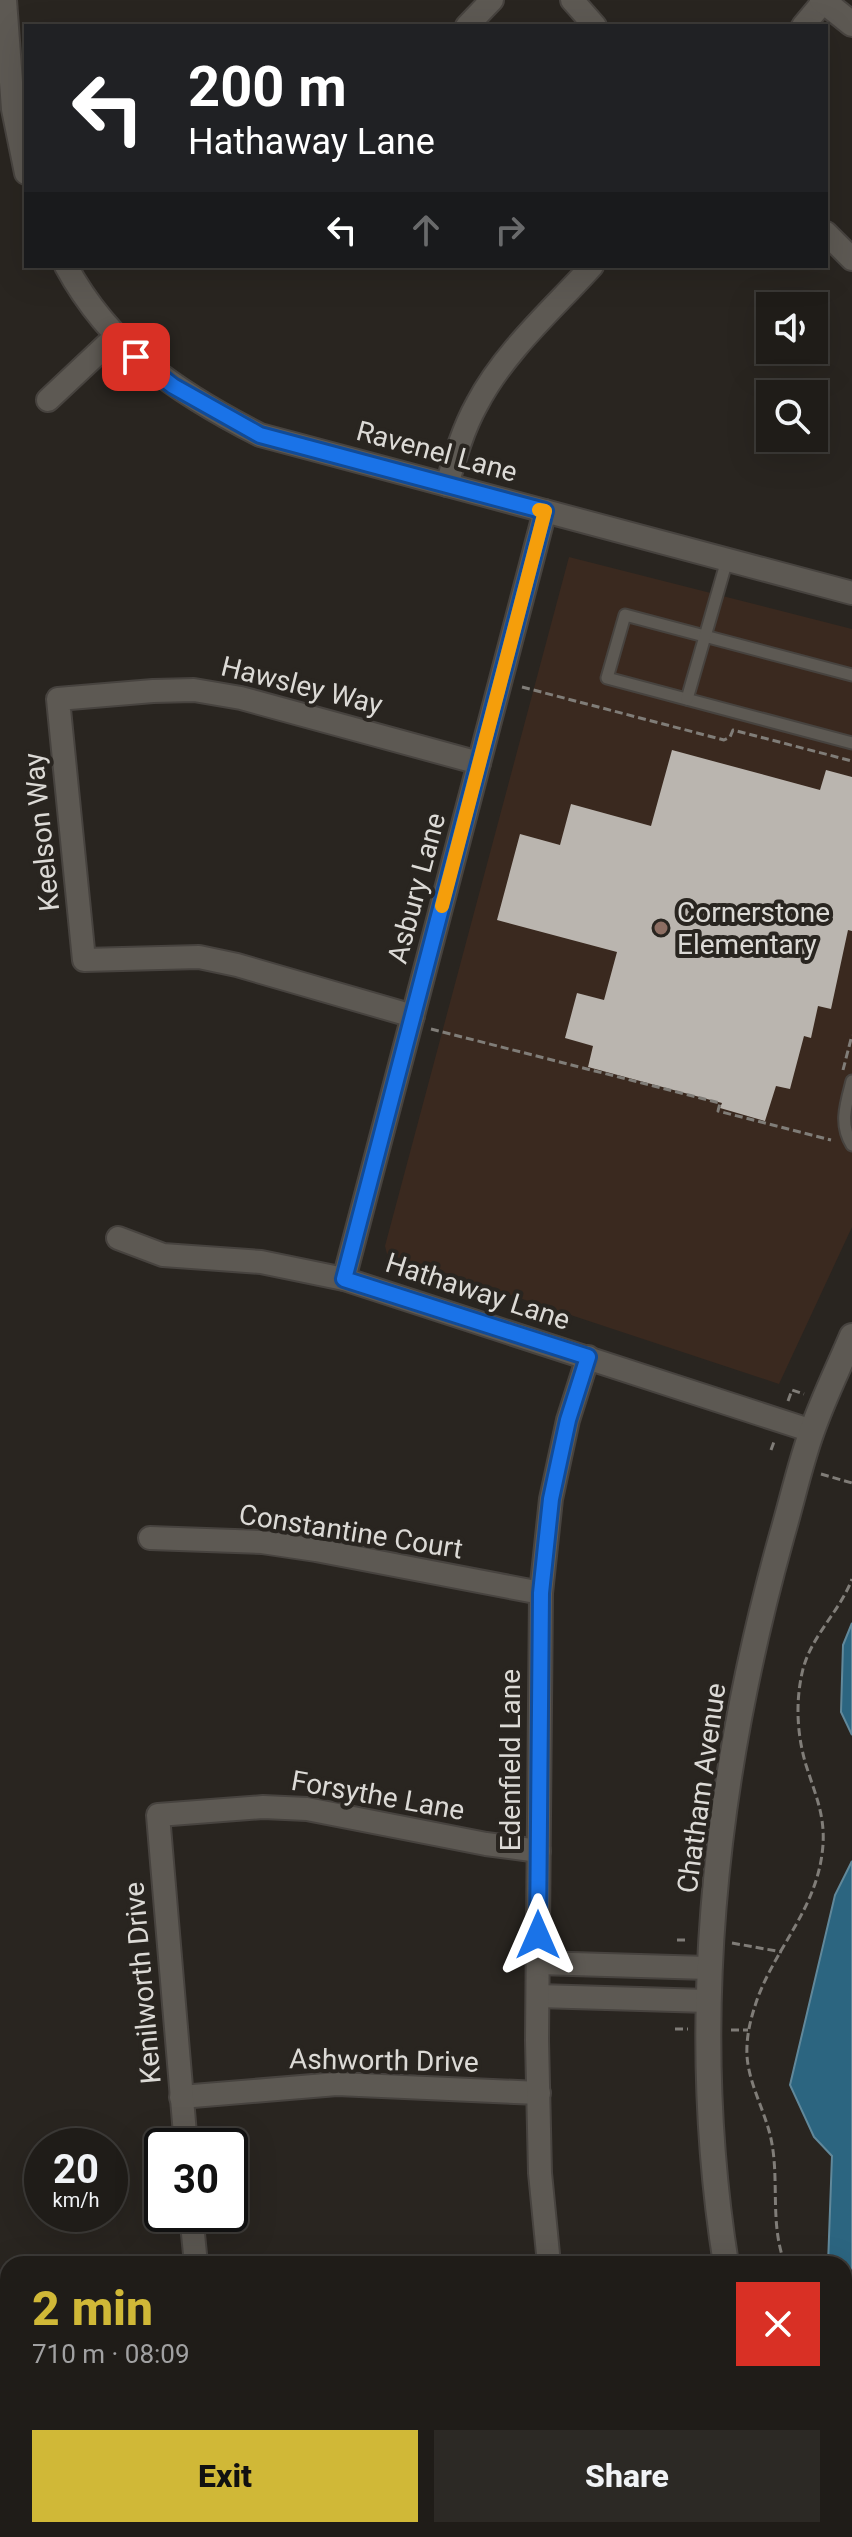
<!DOCTYPE html>
<html lang="en">
<head>
<meta charset="utf-8">
<style>
  :root { --surface:#1f1c18; --page:#2c2925; --text:#f1f3f6; --muted:#a1a1a2; --line:#3c3a37; --accent:#d0b837 }
  body { margin:0; font-family:Roboto,sans-serif; background:var(--page); color:var(--text); height:100vh; display:flex; flex-direction:column; font-size:30px; white-space:nowrap }
  * { box-sizing:border-box; margin:0 }
  p { font-size:26px; color:var(--muted) }
  .icon { flex:none; width:44px; height:44px; fill:none; stroke:currentColor; stroke-width:2; stroke-linecap:round; stroke-linejoin:round }
  .map { position:relative; flex:1; overflow:hidden }
  .side { position:absolute; left:0px; top:2256px; width:852px; height:282px; display:flex; flex-direction:column; background:var(--surface); border-radius:24px 24px 0 0; box-shadow:0 8px 32px #0002,0 0 0 2px var(--line) }
  .side>* { flex:none }
  .hud { position:absolute; left:24px; top:24px; width:804px; height:244px; border-radius:0px; box-shadow:0 8px 32px #0002,0 0 0 2px var(--line); background:#202124; color:#fff; overflow:hidden }
  .buttons { position:absolute; left:756px; top:292px; display:grid; gap:16px }
  .buttons a { display:grid; place-items:center; width:72px; height:72px; border-radius:0px; background:var(--surface); box-shadow:0 8px 32px #0002,0 0 0 2px var(--line); font-size:40px }
  .speed { position:absolute; left:24px; top:2128px; display:flex; gap:16px; font-size:40px; font-weight:700; text-align:center }
  .speed>* { display:grid; place-content:center; width:104px; height:104px; border-radius:50%; background:var(--surface); box-shadow:0 8px 32px #0002,0 0 0 2px var(--line); line-height:1 }
  .speed small { font-size:20px; font-weight:400 }
  .speed .limit { border:4px solid #111; border-radius:12px; background:#fff; color:#111 }
  .pin { position:absolute; display:grid; place-items:center; width:68px; height:68px; color:#fff; margin:-34px; border-radius:16px; box-shadow:0 4px 12px #0006 }
  .me { position:absolute; width:88px; margin:-44px; rotate:0deg; stroke-linejoin:round; filter:drop-shadow(0 0 6px #0008) }
  .turn { display:flex; align-items:center; gap:28px; height:168px; padding:0 32px; font-size:36px }
  .turn .icon { width:104px; height:104px; stroke-width:2.5 }
  .turn b { display:block; font-size:56px; line-height:68px }
  .lanes { display:flex; align-items:center; height:76px; padding:0 32px; background:#0003; justify-content:center; gap:40px; direction:ltr }
  .lanes .off { opacity:.35 }
  .round { display:grid; place-items:center; flex:none; width:84px; height:84px; border-radius:0px; background:var(--page) }
  .overview { display:flex; align-items:center; justify-content:space-between; height:136px; padding:0 32px }
  h1 { font-size:48px; font-weight:800; line-height:60px; color:var(--accent) }
  .action { display:flex; gap:16px; margin-top:auto; padding:16px 32px }
  .action a { flex:1; height:92px; border-radius:0px; background:var(--accent); color:#111; font-size:32px; font-weight:800; line-height:92px; text-align:center }
  .action a+a { background:var(--page); color:var(--text) }
  .map>svg:first-child { display:block }
  .education { fill:#3a291f }
  .water { fill:#2c6580; stroke:#61889a; stroke-width:2 }
  .building { fill:#bab5af }
  .lines { fill:none; stroke-linecap:round; stroke-linejoin:round }
  .lane-casing { stroke:#47433f; stroke-width:15 }
  .street-casing { stroke:#47433f; stroke-width:26 }
  .secondary-casing { stroke:#47433f; stroke-width:28 }
  .path { stroke:#807d78; stroke-width:3; stroke-dasharray:8 4; stroke-linecap:butt }
  .lane { stroke:#5d5953; stroke-width:11 }
  .street { stroke:#5d5953; stroke-width:22 }
  .secondary { stroke:#5d5953; stroke-width:24 }
  .route-casing { stroke:#114b97; stroke-width:20 }
  .route { stroke:#1a73e8; stroke-width:14 }
  .slow { stroke:#f59e0b; stroke-width:14 }
  .education-dot { fill:#8d6e63; stroke:#292520; stroke-width:3 }
  .labels { text-anchor:middle; stroke-width:8; stroke-linejoin:round; paint-order:stroke }
  .street-label { font-size:28px; fill:#dcdad6; stroke:#292520 }
  .poi-label { font-size:28px; fill:#dcdad6; stroke:#292520; text-anchor:start }
</style>
</head>
<body>
<div class="map">
<svg width="852" height="2537" viewBox="0 0 852 2537">
  <rect width="100%" height="100%" fill="#292520"/>
  <path class="education" d="M569,557L852,629V1227L779,1384L387,1254L385,1246Z"/>
  <g class="water">
    <path d="M852,1623V1735L841,1712L843,1645Z"/>
    <path d="M852,1861V2305L844,2291V2264H828L832,2156L814,2137L790,2085L835,1895Z"/>
  </g>
  <path class="building" d="M672,750L820,790L826,770L852,777V931L848,930L831,1009L818,1006L811,1038L804,1036L790,1089L776,1086L765,1121L720,1108L722,1103L588,1067L593,1046L565,1038L577,993L604,1000L617,952L497,920L520,834L560,845L571,804L651,826Z"/>
  <g class="lines">
    <defs>
      <g id="lane">
        <path d="M852,675L625,615L607,678L852,743"/>
        <path d="M687,699L727,560"/>
        <path d="M852,1081C846,1104 839,1124 852,1145"/>
      </g>
      <g id="street">
        <path d="M5,0L13,109L26,173"/>
        <path d="M572,0L595,26"/>
        <path d="M467,26L492,0"/>
        <path d="M803,26L824,1"/>
        <path d="M826,233L852,259"/>
        <path d="M66,266C111,349 178,393 260,435L852,593"/>
        <path d="M48,400L116,336"/>
        <path d="M447,485C455,457 463,429 477,404C504,352 553,309 592,266"/>
        <path d="M413,1016L237,965L199,957L84,960L58,699L153,691L194,690L241,698L479,763"/>
        <path d="M118,1238L163,1255L261,1262L344,1279L812,1431"/>
        <path d="M344,1279L545,511"/>
        <path d="M150,1538L262,1542L316,1550L541,1593"/>
        <path d="M538,1963L708,1968"/>
        <path d="M538,1996L708,2001"/>
        <path d="M181,2097L337,2084L539,2093"/>
        <path d="M186,2146L158,1815L263,1807L307,1809L486,1844L539,1851"/>
        <path d="M191,2214L196,2264"/>
        <path d="M549,2264L540,2173L537,2040L541,1593L551,1499L568,1420L588,1357"/>
        <path d="M599,2530L600,2537"/>
      </g>
      <g id="secondary">
        <path d="M822,0L852,24"/>
        <path d="M726,2264C687,2020 716,1771 782,1535C792,1501 800,1464 812,1431C823,1399 839,1367 852,1336"/>
        <path d="M781,2530L783,2537"/>
      </g>
    </defs>
    <use href="#lane" class="lane-casing"/>
    <use href="#street" class="street-casing"/>
    <use href="#secondary" class="secondary-casing"/>
    <g class="path">
      <path d="M522,687L724,740L730,737L733,730L852,761"/>
      <path d="M431,1029L720,1103L718,1111L831,1140"/>
      <path d="M843,1070L852,1035"/>
      <path d="M788,1401L792,1390L804,1394"/>
      <path d="M771,1450L775,1439"/>
      <path d="M821,1474L852,1483"/>
      <path d="M677,1940H689"/>
      <path d="M732,1943L782,1952"/>
      <path d="M675,2029H688"/>
      <path d="M731,2030H748"/>
      <path d="M785,2264C770,2225 779,2184 772,2144C767,2114 749,2086 747,2056C746,2035 751,2017 758,1997C777,1947 815,1909 822,1854C827,1819 816,1797 806,1765C797,1735 795,1701 803,1669C812,1635 840,1611 852,1579"/>
      <path d="M844,2381L852,2397"/>
    </g>
    <use href="#lane" class="lane"/>
    <use href="#street" class="street"/>
    <use href="#secondary" class="secondary"/>
  </g>
  <g class="lines">
    <defs>
      <path id="route" d="M136,357L173,386L260,435L545,511L344,1279L588,1357L568,1420L551,1499L541,1593L538,1935"/>
    </defs>
    <use href="#route" class="route-casing"/>
    <use href="#route" class="route"/>
    <path class="slow" d="M442,906L545,511L539,510"/>
  </g>
  <circle class="education-dot" cx="661" cy="928" r="8"/>
  <g class="labels">
    <g class="street-label">
      <text transform="translate(437 451) rotate(15)" y="10">Ravenel Lane</text>
      <text transform="translate(302 685) rotate(14)" y="10">Hawsley Way</text>
      <text transform="translate(41 832) rotate(-96)" y="10">Keelson Way</text>
      <text transform="translate(416 888) rotate(-75)" y="10">Asbury Lane</text>
      <text transform="translate(478 1291) rotate(18)" y="10">Hathaway Lane</text>
      <text transform="translate(351 1531) rotate(9)" y="10">Constantine Court</text>
      <text transform="translate(510 1760) rotate(-90)" y="10">Edenfield Lane</text>
      <text transform="translate(701 1788) rotate(-82)" y="10">Chatham Avenue</text>
      <text transform="translate(378 1795) rotate(10)" y="10">Forsythe Lane</text>
      <text transform="translate(142 1983) rotate(-95)" y="10">Kenilworth Drive</text>
      <text transform="translate(384 2060) rotate(1)" y="10">Ashworth Drive</text>
    </g>
    <g class="poi-label">
      <text x="677" y="922">Cornerstone<tspan x="677" dy="32">Elementary</tspan></text>
    </g>
  </g>
</svg>
<div class="buttons">
<a><svg class="icon" aria-label="sound" viewBox="0 0 24 24"><path d="M4 9h4l5-4v14l-5-4H4zM17 9q2 3 0 6"/></svg></a>
<a><svg class="icon" aria-label="search" viewBox="0 0 24 24"><circle cx="10" cy="10" r="6"/><path d="M15 15l6 6"/></svg></a>
</div>
<div class="speed"><div>20<small>km/h</small></div><div class="limit">30</div></div>
<div class="pin" style="left:136px;top:357px;background:#d93025"><svg class="icon" aria-label="arrive" viewBox="0 0 24 24"><path d="M6 21V4h12l-3 4 3 4H6"/></svg></div>
<svg class="me" style="left:538px;top:1935px" viewBox="-20 -20 40 40"><path d="M0-17L14 15 0 8-14 15z" fill="#1a73e8" stroke="#fff" stroke-width="4"/></svg>
<div class="hud">
<div class="turn"><svg class="icon" aria-label="left" viewBox="0 0 24 24"><path d="M17 20v-9H6M10 6l-5 5 5 5"/></svg><div><b>200 m</b>Hathaway Lane</div></div>
<div class="lanes"><svg class="icon" aria-label="left" viewBox="0 0 24 24"><path d="M17 20v-9H6M10 6l-5 5 5 5"/></svg><svg class="icon off" aria-label="ahead" viewBox="0 0 24 24"><path d="M12 20V5M6 11l6-6 6 6"/></svg><svg class="icon off" aria-label="right" viewBox="0 0 24 24"><path d="M7 20v-9h11M14 6l5 5-5 5"/></svg></div>
</div>
<section class="side">
<div class="overview"><div><h1>2 min</h1><p>710 m · 08:09</p></div><a class="round" style="background:#d93025;color:#fff"><svg class="icon" aria-label="close" viewBox="0 0 24 24"><path d="M6 6l12 12M18 6L6 18"/></svg></a></div>
<div class="action"><a>Exit</a><a>Share</a></div>
</section>
</div>
</body>
</html>
